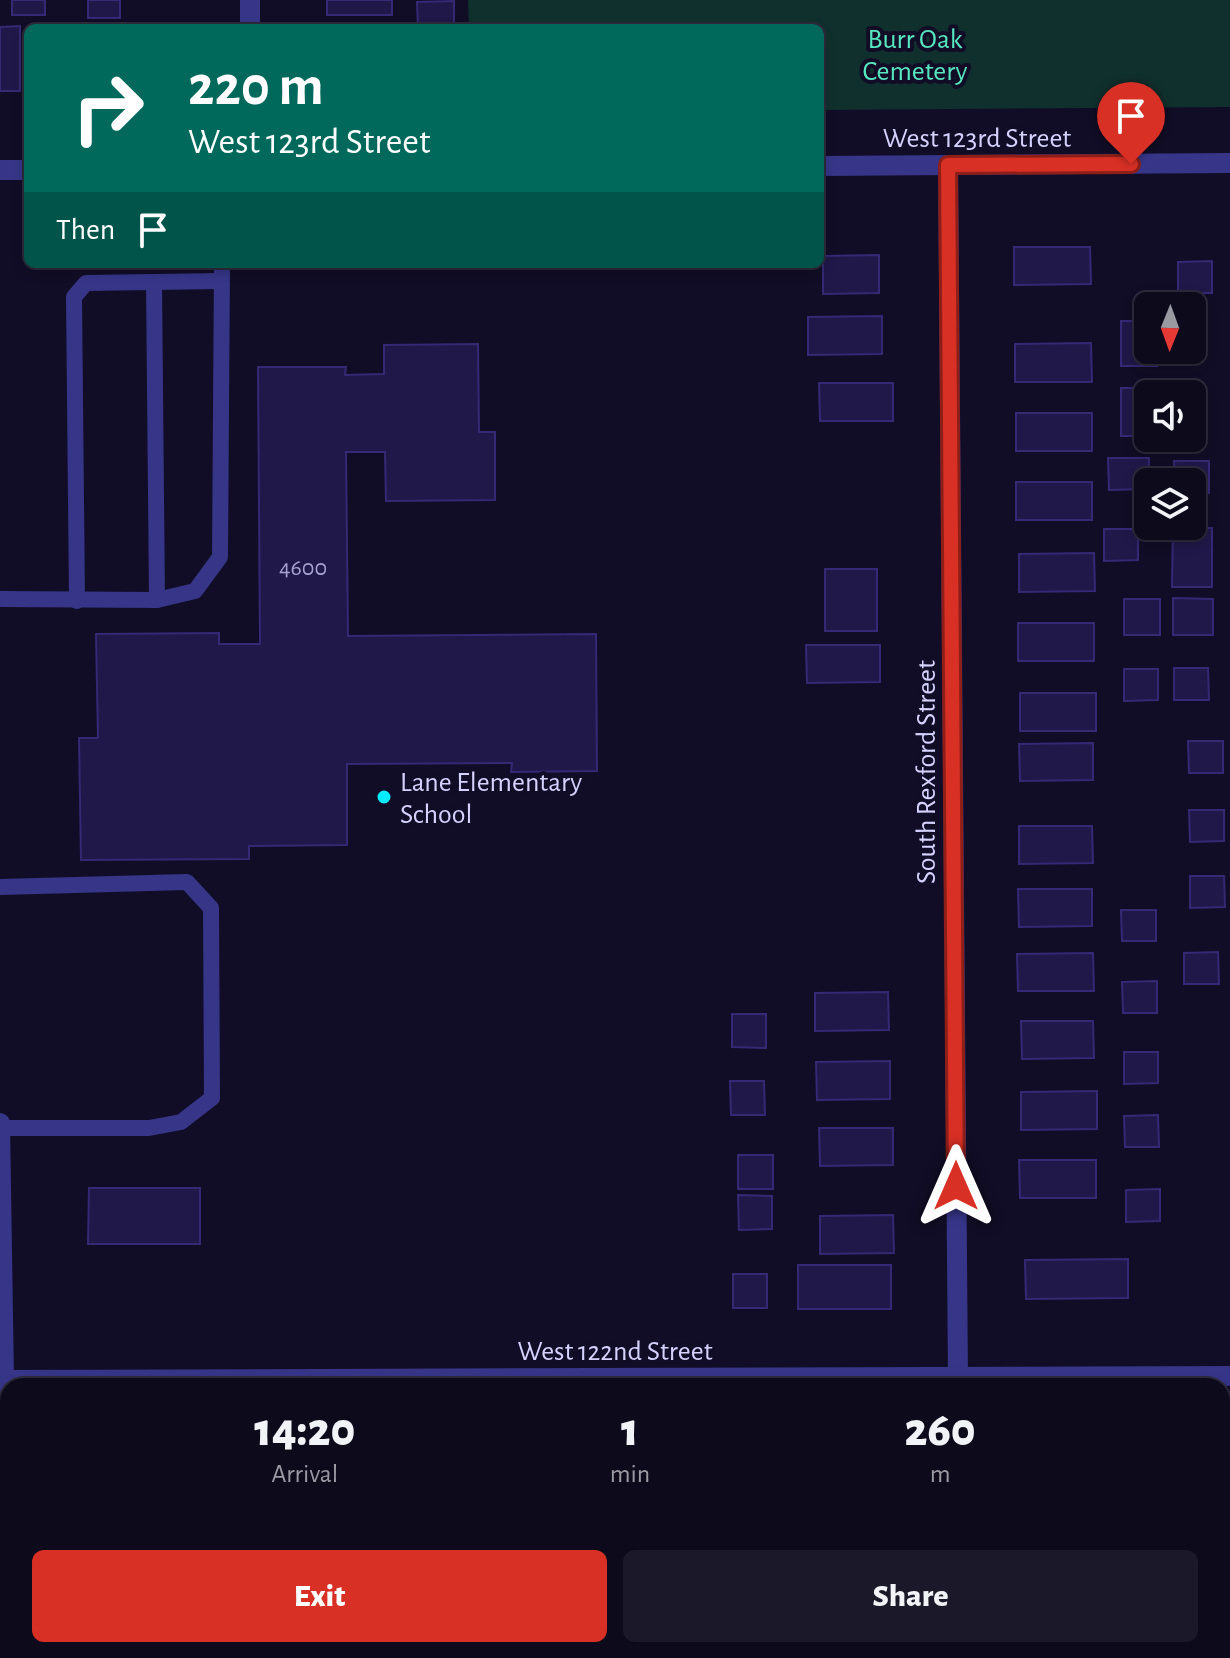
<!DOCTYPE html>
<html lang="en">
<head>
<meta charset="utf-8">
<style>
  :root { --surface:#0d0a1c; --page:#1b1829; --text:#f1f3f6; --muted:#9a9aa3; --line:#2d2b3b; --accent:#d93025 }
  body { margin:0; font-family:"Alegreya Sans",sans-serif; background:var(--page); color:var(--text); height:100vh; display:flex; flex-direction:column; font-size:30px; white-space:nowrap }
  * { box-sizing:border-box; margin:0 }
  p { font-size:26px; color:var(--muted) }
  .icon { flex:none; width:44px; height:44px; fill:none; stroke:currentColor; stroke-width:2; stroke-linecap:round; stroke-linejoin:round }
  .map { position:relative; flex:1; overflow:hidden }
  .details { position:absolute; left:0px; top:1378px; width:1230px; height:280px; display:flex; flex-direction:column; background:var(--surface); border-radius:24px 24px 0 0; box-shadow:0 4px 12px #0003,0 0 0 2px var(--line) }
  .details>* { flex:none }
  .banner { position:absolute; left:24px; top:24px; width:800px; height:244px; border-radius:12px; box-shadow:0 4px 12px #0003,0 0 0 2px var(--line); background:#00695c; color:#fff; overflow:hidden }
  .needle { width:52px; rotate:181deg }
  .controls { position:absolute; left:1134px; top:292px; display:grid; gap:16px }
  .controls a { display:grid; place-items:center; width:72px; height:72px; border-radius:12px; background:var(--surface); box-shadow:0 4px 12px #0003,0 0 0 2px var(--line); font-size:40px }
  .pin { position:absolute; display:grid; place-items:center; width:68px; height:68px; color:#fff; margin:-82px -34px; border-radius:50% 50% 50% 0; rotate:-45deg; box-shadow:0 0 8px #0007 }
  .pin .icon { rotate:45deg }
  .me { position:absolute; width:88px; margin:-44px; rotate:0deg; stroke-linejoin:round; filter:drop-shadow(0 0 6px #0008) }
  .turn { display:flex; align-items:center; gap:28px; height:168px; padding:0 32px; font-size:36px }
  .turn .icon { width:104px; height:104px; stroke-width:2.5 }
  .turn b { display:block; font-size:56px; line-height:68px }
  .then { display:flex; align-items:center; height:76px; padding:0 32px; background:#0003; gap:16px; font-size:30px }
  .eta { display:flex; justify-content:space-evenly; align-items:center; height:136px; text-align:center }
  .eta b { font-size:48px; font-weight:800; line-height:56px }
  .cta { display:flex; gap:16px; margin-top:auto; padding:16px 32px }
  .cta a { flex:1; height:92px; border-radius:12px; background:var(--accent); color:#fff; font-size:32px; font-weight:800; line-height:92px; text-align:center }
  .cta a+a { background:var(--page); color:var(--text) }
  .map>svg:first-child { display:block }
  .green { fill:#10302e }
  .building { fill:#201848; stroke:#352875; stroke-width:2 }
  .lines { fill:none; stroke-linecap:round; stroke-linejoin:round }
  .service { stroke:#363588; stroke-width:16 }
  .minor { stroke:#363588; stroke-width:20 }
  .tertiary { stroke:#363588; stroke-width:20 }
  .route-casing { stroke:#8d1f18; stroke-width:20 }
  .route { stroke:#d93025; stroke-width:14 }
  .poi-dot { fill:#00ebfd; stroke:#110d26; stroke-width:3 }
  .labels { text-anchor:middle; stroke-width:8; stroke-linejoin:round; paint-order:stroke }
  .number-label { font-size:24px; fill:#a8a4d1 }
  .park-label { font-size:28px; fill:#56e7bf; stroke:#110d26 }
  .street-label { font-size:28px; fill:#d6d2ff; stroke:#110d26 }
  .poi-label { font-size:28px; fill:#d6d2ff; stroke:#110d26; text-anchor:start }
</style>
</head>
<body>
<div class="map">
<svg width="1230" height="1658" viewBox="0 0 1230 1658">
  <rect width="100%" height="100%" fill="#110d26"/>
  <path class="green" d="M468,0H1230V107L820,110V28H469Z"/>
  <g class="building">
    <rect x="12" y="0" width="33" height="15"/>
    <rect x="88" y="0" width="32" height="18"/>
    <rect x="327" y="0" width="65" height="15"/>
    <path d="M454,1V28H418L417,2Z"/>
    <path d="M20,26V91H0V27Z"/>
    <path d="M1014,247H1090L1091,284L1014,285Z"/>
    <path d="M879,255V293L823,294V256Z"/>
    <path d="M1212,261V293H1178V262Z"/>
    <path d="M882,316V354L808,355V317Z"/>
    <path d="M1192,319H1206V350L1172,351L1192,350Z"/>
    <path d="M1121,321H1148V350H1157V366H1121Z"/>
    <path d="M1091,343L1092,382H1015V344Z"/>
    <path d="M478,344L479,432H495V500L386,501L385,452H346L348,636L596,634L597,771L511,772L512,763L347,764V845L249,846V859L81,860L79,738H98L96,634L219,633V644H260L258,367H346L345,375L384,374V345Z"/>
    <path d="M819,383H893V421H820Z"/>
    <path d="M1121,388H1156V394H1148V436H1121Z"/>
    <path d="M1170,389L1206,390V427H1192V394H1170Z"/>
    <rect x="1016" y="413" width="76" height="38"/>
    <path d="M1108,458H1149L1148,489L1109,490Z"/>
    <path d="M1174,461H1209V493H1192V482H1175Z"/>
    <rect x="1016" y="482" width="76" height="38"/>
    <path d="M1173,528H1212V587H1172Z"/>
    <path d="M1104,529H1138V560L1104,561Z"/>
    <path d="M1094,553L1095,591L1019,592V554Z"/>
    <rect x="825" y="569" width="52" height="62"/>
    <path d="M1173,598L1213,599V635H1173Z"/>
    <rect x="1124" y="599" width="36" height="36"/>
    <rect x="1018" y="623" width="76" height="38"/>
    <path d="M806,645H880V682L807,683Z"/>
    <path d="M1174,668H1208L1209,700H1174Z"/>
    <path d="M1124,669H1158V700L1124,701Z"/>
    <rect x="1020" y="693" width="76" height="38"/>
    <path d="M1188,741H1223V773H1189Z"/>
    <path d="M1093,743V780L1020,781L1019,744Z"/>
    <path d="M1189,810H1224V841L1190,842Z"/>
    <path d="M1019,826H1092L1093,863L1019,864Z"/>
    <path d="M1190,876H1224L1225,907L1190,908Z"/>
    <path d="M1018,889H1092V926L1019,927Z"/>
    <path d="M1121,910H1156V941H1122Z"/>
    <path d="M1218,952L1219,984H1184V953Z"/>
    <path d="M1093,953L1094,991H1018L1017,954Z"/>
    <path d="M1157,981V1013H1123L1122,982Z"/>
    <path d="M888,992L889,1030L815,1031V993Z"/>
    <path d="M732,1014H766V1048L732,1047Z"/>
    <path d="M1021,1021H1093L1094,1058L1022,1059Z"/>
    <path d="M1124,1052H1158V1083L1124,1084Z"/>
    <path d="M890,1061V1099L817,1100L816,1062Z"/>
    <path d="M730,1081H764L765,1115H731Z"/>
    <path d="M1097,1091V1129L1021,1130V1092Z"/>
    <path d="M1158,1115L1159,1147H1125L1124,1116Z"/>
    <path d="M819,1128H893V1165L820,1166Z"/>
    <rect x="738" y="1155" width="35" height="34"/>
    <path d="M1019,1160H1096V1198H1020Z"/>
    <path d="M89,1188H200V1244H88Z"/>
    <path d="M1160,1189V1221L1126,1222V1190Z"/>
    <path d="M738,1195L772,1196V1229L739,1230Z"/>
    <path d="M893,1215L894,1253L820,1254V1216Z"/>
    <path d="M1128,1259V1298L1026,1299L1025,1260Z"/>
    <rect x="798" y="1265" width="93" height="44"/>
    <rect x="733" y="1274" width="34" height="34"/>
    <rect x="1222" y="1443" width="8" height="186"/>
    <rect x="451" y="1650" width="91" height="8"/>
    <rect x="804" y="1650" width="91" height="8"/>
    <path d="M1230,1655V1658H1059Z"/>
  </g>
  <g class="lines">
    <g class="service">
      <path d="M154,282L157,600"/>
      <path d="M0,599L157,600L195,591L220,557L222,264"/>
      <path d="M77,601L74,297L86,283L221,281"/>
      <path d="M0,887L187,882L211,908L212,1098L181,1122L149,1128H0"/>
      <path d="M609,1650V1658"/>
      <path d="M697,1650V1658"/>
      <path d="M3,1658L4,1380"/>
    </g>
    <g class="minor">
      <path d="M250,0V28"/>
      <path d="M948,165L958,1378"/>
      <path d="M0,1123L4,1380"/>
      <path d="M0,1380L1230,1376"/>
    </g>
    <g class="tertiary">
      <path d="M820,166L1230,163"/>
      <path d="M0,170H28"/>
    </g>
  </g>
  <g class="lines">
    <defs>
      <path id="route" d="M956,1186L948,165L1131,164"/>
    </defs>
    <use href="#route" class="route-casing"/>
    <use href="#route" class="route"/>
  </g>
  <circle class="poi-dot" cx="384" cy="797" r="8"/>
  <g class="labels">
    <g class="number-label">
      <text x="303" y="575">4600</text>
    </g>
    <g class="park-label">
      <text x="915" y="48">Burr Oak<tspan x="915" dy="32">Cemetery</tspan></text>
    </g>
    <g class="street-label">
      <text x="977" y="147">West 123rd Street</text>
      <text transform="translate(925 772) rotate(-90)" y="10">South Rexford Street</text>
      <text x="615" y="1360">West 122nd Street</text>
    </g>
    <g class="poi-label">
      <text x="400" y="791">Lane Elementary<tspan x="400" dy="32">School</tspan></text>
    </g>
  </g>
</svg>
<div class="controls">
<a><svg class="needle" viewBox="-14 -14 28 28"><path d="M0-13l5 13h-10z" fill="#e53935"/><path d="M0 13l5-13h-10z" fill="#9a9aa3"/></svg></a>
<a><svg class="icon" aria-label="sound" viewBox="0 0 24 24"><path d="M4 9h4l5-4v14l-5-4H4zM17 9q2 3 0 6"/></svg></a>
<a><svg class="icon" aria-label="layers" viewBox="0 0 24 24"><path d="M12 4l9 5-9 5-9-5zM3 14l9 5 9-5"/></svg></a>
</div>
<div class="pin" style="left:1131px;top:164px;background:#d93025"><svg class="icon" aria-label="arrive" viewBox="0 0 24 24"><path d="M6 21V4h12l-3 4 3 4H6"/></svg></div>
<svg class="me" style="left:956px;top:1186px" viewBox="-20 -20 40 40"><path d="M0-17L14 15 0 8-14 15z" fill="#d93025" stroke="#fff" stroke-width="4"/></svg>
<div class="banner">
<div class="turn"><svg class="icon" aria-label="right" viewBox="0 0 24 24"><path d="M7 20v-9h11M14 6l5 5-5 5"/></svg><div><b>220 m</b>West 123rd Street</div></div>
<div class="then">Then<svg class="icon" aria-label="arrive" viewBox="0 0 24 24"><path d="M6 21V4h12l-3 4 3 4H6"/></svg></div>
</div>
<section class="details">
<div class="eta">
<div><b>14:20</b><p>Arrival</p></div>
<div><b>1</b><p>min</p></div>
<div><b>260</b><p>m</p></div>
</div>
<div class="cta"><a>Exit</a><a>Share</a></div>
</section>
</div>
</body>
</html>
